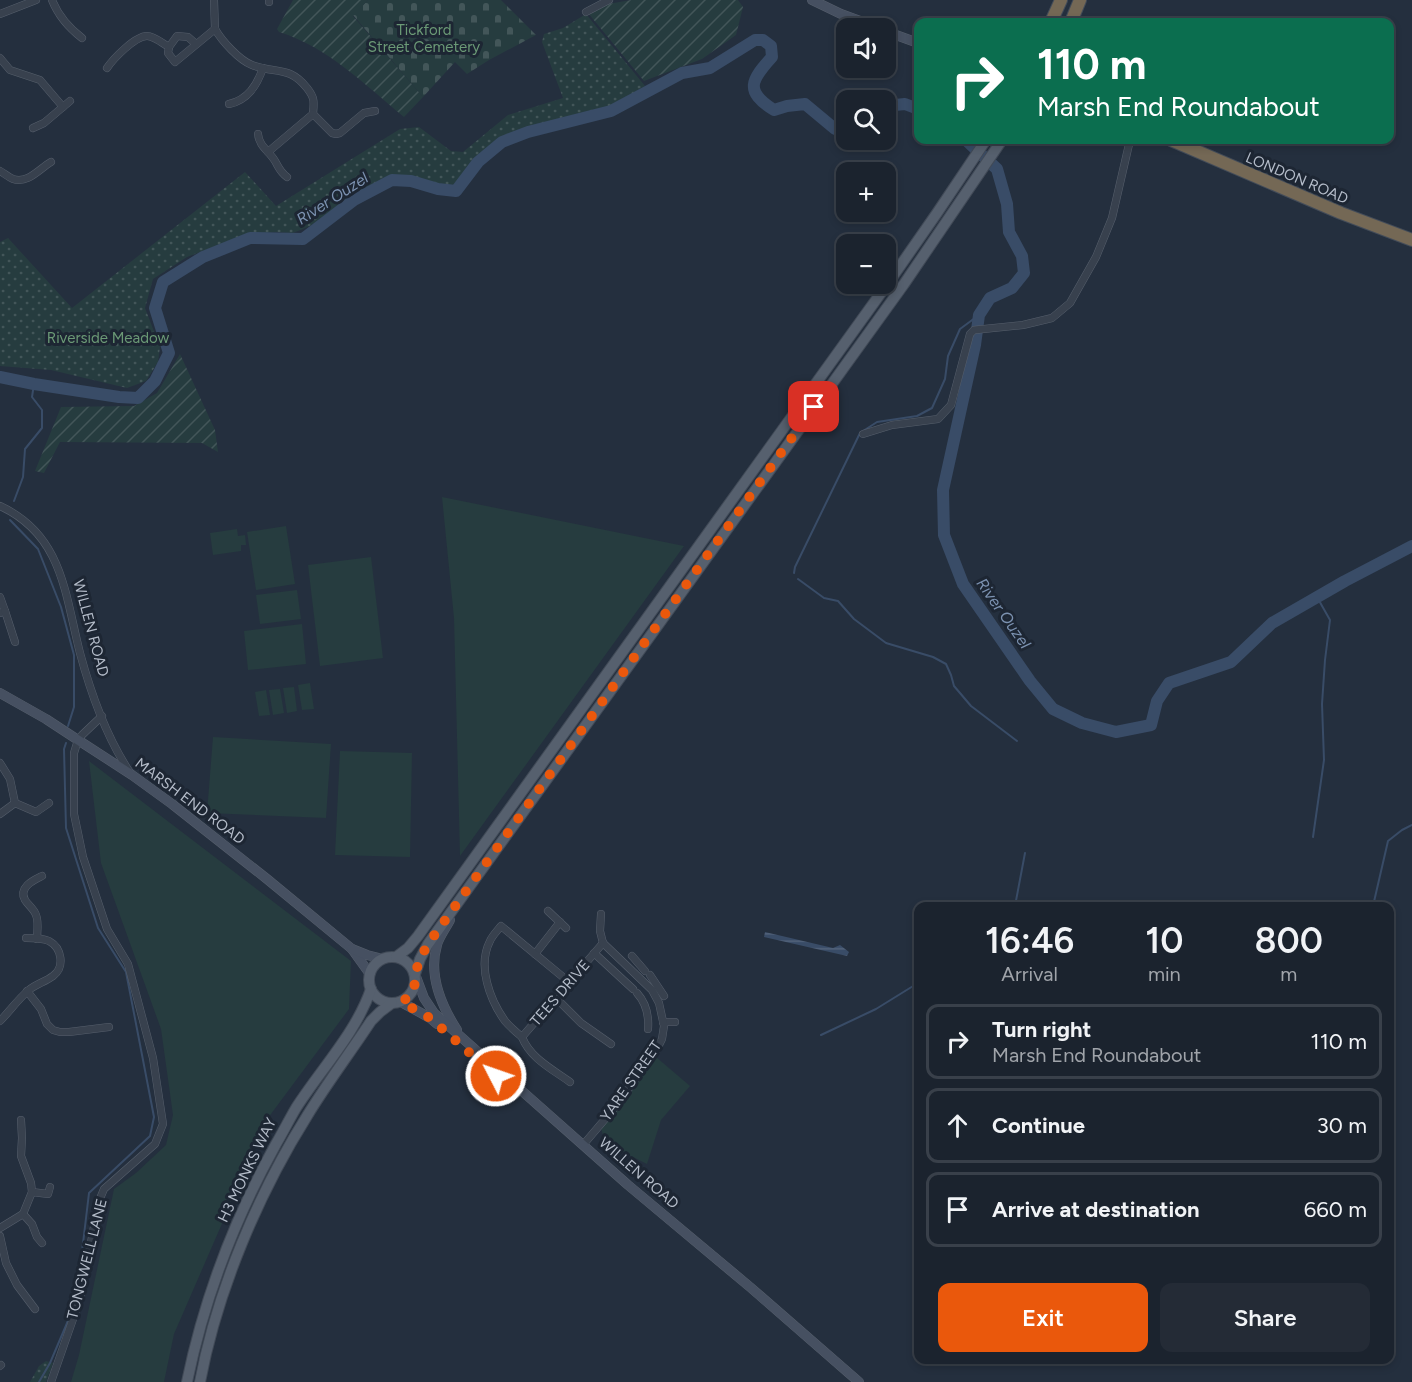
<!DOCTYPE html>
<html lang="en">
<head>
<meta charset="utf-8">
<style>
  :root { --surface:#1b232e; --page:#242b36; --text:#f1f3f6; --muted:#a0a4aa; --line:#39404a; --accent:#ea580c }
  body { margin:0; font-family:Figtree,sans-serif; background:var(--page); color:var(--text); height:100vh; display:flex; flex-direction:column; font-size:22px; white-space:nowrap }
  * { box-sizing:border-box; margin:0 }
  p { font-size:20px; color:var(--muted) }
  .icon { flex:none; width:33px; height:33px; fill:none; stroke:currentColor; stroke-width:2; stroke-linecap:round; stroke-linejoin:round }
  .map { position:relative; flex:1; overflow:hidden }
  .sheet { position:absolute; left:914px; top:902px; width:480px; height:462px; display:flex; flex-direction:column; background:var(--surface); border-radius:12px; box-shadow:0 3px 9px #0003,0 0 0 2px var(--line) }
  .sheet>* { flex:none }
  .banner { position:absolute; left:914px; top:18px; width:480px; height:126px; border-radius:12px; box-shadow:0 3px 9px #0003,0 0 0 2px var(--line); background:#0b6e4f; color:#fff; overflow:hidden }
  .buttons { position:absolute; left:836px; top:18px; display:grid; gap:12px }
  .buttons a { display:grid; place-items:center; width:60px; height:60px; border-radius:12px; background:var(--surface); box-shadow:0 3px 9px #0003,0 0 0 2px var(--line); font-size:30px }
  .pin { position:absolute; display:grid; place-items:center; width:51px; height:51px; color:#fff; margin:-26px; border-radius:12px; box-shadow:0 3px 9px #0006 }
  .me { position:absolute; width:66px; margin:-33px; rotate:311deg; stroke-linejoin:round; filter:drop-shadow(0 0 4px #0008) }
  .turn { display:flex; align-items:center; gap:21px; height:126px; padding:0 24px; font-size:27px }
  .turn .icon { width:78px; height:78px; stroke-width:2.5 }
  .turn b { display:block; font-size:42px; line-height:51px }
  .eta { display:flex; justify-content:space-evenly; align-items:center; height:102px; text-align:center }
  .eta b { font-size:36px; font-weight:600; line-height:42px }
  .button { display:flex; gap:12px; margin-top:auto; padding:12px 24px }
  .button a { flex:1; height:69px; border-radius:12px; background:var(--accent); color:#fff; font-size:24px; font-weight:600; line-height:69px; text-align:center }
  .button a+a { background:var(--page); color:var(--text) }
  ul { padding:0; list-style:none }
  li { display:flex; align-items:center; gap:18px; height:75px; margin:0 12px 9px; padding:0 12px; border:3px solid var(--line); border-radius:12px }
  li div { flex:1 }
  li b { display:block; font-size:22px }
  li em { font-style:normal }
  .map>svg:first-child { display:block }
  .grass { fill:#263c3f }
  .cemetery { fill:url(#cemetery-stones) }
  .park { fill:url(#park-dots) }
  .garden { fill:url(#garden-furrows) }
  .water { fill:url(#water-rules) }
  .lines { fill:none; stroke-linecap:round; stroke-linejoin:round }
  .stream { stroke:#394c67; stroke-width:2 }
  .river { stroke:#394c67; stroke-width:12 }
  .street-casing { stroke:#565f6c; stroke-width:8 }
  .secondary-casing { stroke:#565f6c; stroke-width:10 }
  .primary-casing { stroke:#414a57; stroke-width:12 }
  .highway-casing { stroke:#434c59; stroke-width:14 }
  .street { stroke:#38414e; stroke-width:7 }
  .secondary { stroke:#465061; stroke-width:9 }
  .primary { stroke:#56606e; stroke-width:10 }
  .highway { stroke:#746855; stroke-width:12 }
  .route { stroke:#ea580c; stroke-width:10; stroke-dasharray:0 18 }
  .labels { text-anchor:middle; stroke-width:6; stroke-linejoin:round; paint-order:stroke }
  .park-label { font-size:15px; fill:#6b9a76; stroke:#1d2633 }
  .street-label { font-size:15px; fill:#b4bcc9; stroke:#1d2633 }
  .water-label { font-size:16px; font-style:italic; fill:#7c92b1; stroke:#1d2633 }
</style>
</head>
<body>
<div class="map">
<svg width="1412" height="1382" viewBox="0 0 1412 1382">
  <defs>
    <pattern id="cemetery-stones" width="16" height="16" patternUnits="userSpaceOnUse" patternTransform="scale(1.5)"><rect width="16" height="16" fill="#263c3f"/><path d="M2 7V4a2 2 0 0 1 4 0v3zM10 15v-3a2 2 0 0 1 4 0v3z" fill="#435659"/></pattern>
    <pattern id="park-dots" width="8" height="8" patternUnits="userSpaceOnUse" patternTransform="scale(1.5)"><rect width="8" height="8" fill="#263c3f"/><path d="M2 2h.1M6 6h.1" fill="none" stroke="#435659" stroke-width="1.8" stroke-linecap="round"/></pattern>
    <pattern id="garden-furrows" width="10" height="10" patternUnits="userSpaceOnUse" patternTransform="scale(1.5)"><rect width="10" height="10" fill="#263c3f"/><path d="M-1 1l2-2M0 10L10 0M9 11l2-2" fill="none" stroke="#435659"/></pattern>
    <pattern id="water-rules" width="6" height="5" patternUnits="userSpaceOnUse" patternTransform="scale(1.5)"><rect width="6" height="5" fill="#394c67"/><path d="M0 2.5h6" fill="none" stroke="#53647b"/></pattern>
  </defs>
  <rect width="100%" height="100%" fill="#242f3e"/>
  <g class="grass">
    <path d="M442,497L684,546L460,856L454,618Z"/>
    <path d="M286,526L295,584L256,590L247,532Z"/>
    <path d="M237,529L238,536L245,535L246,545H241V551L213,555L210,533Z"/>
    <path d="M371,557L383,658L320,666L308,565Z"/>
    <path d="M297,590L301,619L260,624L256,595Z"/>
    <path d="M302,624L306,664L248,670L244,631Z"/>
    <path d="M310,683L314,709L302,710L298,685Z"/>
    <path d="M294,687L297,711L287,713L283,688Z"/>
    <path d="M280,689L284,713L273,715L269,690Z"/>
    <path d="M266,690L270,715L259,716L255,692Z"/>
    <path d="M213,737L331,744L326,818L207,813Z"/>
    <path d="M340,751L412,753L410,857L335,855Z"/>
    <path d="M89,761L351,961L349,1009L268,1118L174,1334L164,1382H71L79,1355L114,1189L136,1173L166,1145L173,1115L161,1029L101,863Z"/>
    <path d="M656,1057L690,1086L661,1120L647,1164L625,1153L604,1139L601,1128Z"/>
  </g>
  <path class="cemetery" d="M368,0H501L536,35L489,60L467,74L455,62L423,97L353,15Z"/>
  <g class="park">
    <path d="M586,14L645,86L612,106L573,115L503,137L477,159L458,182L450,186L400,175L369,186L310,226L293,233L276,232L245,235L187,257L153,279L145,308L160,347L158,362L146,381L127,388L51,370L0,366V242L8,238L72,308L245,172L276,206L400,129L419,127L451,151L463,152L508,115L563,98L542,42L544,34L563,28Z"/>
    <path d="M46,1361L53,1363L46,1382H30L39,1366Z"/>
  </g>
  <g class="garden">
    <path d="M293,0H368L353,16L423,97L404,117C365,85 328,47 279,32L277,29Z"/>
    <path d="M631,0H738L743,7L736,35L702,59L644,81L588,13L608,4Z"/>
    <path d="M180,354L215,430L218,452L202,443L60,442L44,473L35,471L61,407L134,406L157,393Z"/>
  </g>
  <path class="water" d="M765,932L833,948L840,945L849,952L847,956L764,937Z"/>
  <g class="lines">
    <g class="stream">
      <path d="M14,501L23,477L25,449L42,428V410L32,397L34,384"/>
      <path d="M10,520L38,549L61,607L74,655V707L68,726"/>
      <path d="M794,573L795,567L860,433L877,422L917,416L932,408L945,379L948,356L960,329L979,315"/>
      <path d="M798,579L824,598L838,601L854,619L886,643L933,657L946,664L951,675L954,686L971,706L1017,741"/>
      <path d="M1313,837L1324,760L1322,704L1325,660L1330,620L1317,597"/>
      <path d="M1015,906L1025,853"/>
      <path d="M1373,906L1388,841L1402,830L1412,825"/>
      <path d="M821,1035L876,1009L918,983"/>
      <path d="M39,1382L50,1363L76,1302L89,1193L150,1136L154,1117L126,972L98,928L66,828L64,749L66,743"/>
    </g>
    <g class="river">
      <path d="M885,106L905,104L918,109"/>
      <path d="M966,140L997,169L1007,204L1009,232L1022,256L1024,273L1012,288L990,298L979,315L975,345L943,490L944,535L963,584L1030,681L1053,709L1082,723L1116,732L1151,725L1157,701L1169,683L1231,662L1272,623L1345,581L1412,546"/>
      <path d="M0,377L34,384L119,397L138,398L155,381L169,353L155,308L163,282L203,257L250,238L303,239L354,200L392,180L411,181L438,189L456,191L478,162L502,142L528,132L611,111L682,73L710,68L755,40H763L771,46L772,57C751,80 744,91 774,110L787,106L805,104L835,129L846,126"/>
    </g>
    <defs>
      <g id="street">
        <path d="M52,0C58,15 69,28 82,38"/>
        <path d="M214,0L215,29"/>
        <path d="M269,0V2"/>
        <path d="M586,12L609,0"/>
        <path d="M0,14L36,0"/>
        <path d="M215,29C222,41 239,60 252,65C275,74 289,65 307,88C315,98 314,102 313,114L268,152"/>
        <path d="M196,44L188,37L177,36L169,47L168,53L175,62L215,29"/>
        <path d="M0,58L10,70L40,80L63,107"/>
        <path d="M107,68C113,59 135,36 147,36C154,36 162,43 169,47"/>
        <path d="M229,104C248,100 257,85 263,68"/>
        <path d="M313,114L332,133L336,134L340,133L364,113L375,111"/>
        <path d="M33,128L44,123L70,101"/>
        <path d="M258,134C259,146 269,151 275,161C279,168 280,172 287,177"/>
        <path d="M0,171C4,173 8,177 13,179C28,184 39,169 51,162"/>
        <path d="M863,434L892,425L938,419L951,405L970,334L974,330L1023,325L1052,318L1070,303L1096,257L1112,218L1130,140"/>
        <path d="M0,506C63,535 65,595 80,653C91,694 106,736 129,771"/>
        <path d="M0,597L5,611L0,613"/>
        <path d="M5,611L15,642"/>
        <path d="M0,763L10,779L15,803L36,812L49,803"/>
        <path d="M0,814L15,803"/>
        <path d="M548,911L566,928"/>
        <path d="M601,914L600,931L603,943"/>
        <path d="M37,939C37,932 39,922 36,915C34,909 28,905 25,900C18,887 34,880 42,876"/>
        <path d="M594,953L633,989"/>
        <path d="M535,954L560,922"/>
        <path d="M632,956L645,971"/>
        <path d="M650,975L664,996"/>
        <path d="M27,991L41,1009L47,1024L53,1030L60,1032H69L109,1027"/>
        <path d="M637,993C646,1003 649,1016 648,1029"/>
        <path d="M556,998L581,1023L611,1044"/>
        <path d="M0,1021C10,1011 18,999 29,990C36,984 45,982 53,976C65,967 62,948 49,941C43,938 33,938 26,938"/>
        <path d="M663,1022H675"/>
        <path d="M522,1037C516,1032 510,1027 505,1021C490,1000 477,966 490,941C492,936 497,931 501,926L569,982"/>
        <path d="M570,1082C552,1069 530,1058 522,1037L603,943"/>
        <path d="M583,1145L617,1105L657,1049L662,1039L664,1026L659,1003L652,990L603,943"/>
        <path d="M32,1192L48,1194L50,1187"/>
        <path d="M23,1214L32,1224L37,1237L42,1243"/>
        <path d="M0,1228L23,1214L32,1192L31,1183L21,1156L22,1138L21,1120"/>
        <path d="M0,1236L6,1263L17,1285L35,1309"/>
        <path d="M0,1366L1,1365"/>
        <path d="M51,1382L80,1299L99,1201L104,1189L155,1144L163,1124L153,1058L128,964L107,929L83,857L74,814V753L78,740L82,735L102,716"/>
      </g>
      <g id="secondary">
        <path d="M812,0L841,14L879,28"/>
        <path d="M885,31L918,43"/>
        <path d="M0,693L46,719L78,740L132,775L172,804L267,879L352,949L370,974"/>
        <path d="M450,920C446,928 439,937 437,945C428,975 441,1005 457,1030"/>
        <path d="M352,949L367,955L383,959"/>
        <path d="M415,974L424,998L434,1013L628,1185L750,1287L859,1382"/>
        <path d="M401,1002L430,1018L437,1024"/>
      </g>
      <g id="primary">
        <circle cx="392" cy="980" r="23"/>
        <path d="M396,957L408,948L418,936L891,279L937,213L986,140"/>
        <path d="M415,974L420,959L428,944L904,284L1002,140"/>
        <path d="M187,1382C204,1299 235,1218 276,1144C283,1132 289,1120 296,1108C321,1069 356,1033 371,989"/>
        <path d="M200,1382C217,1291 258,1194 307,1116C327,1083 350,1053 371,1021L380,1012L392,1003"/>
      </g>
      <g id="highway">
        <path d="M1051,22L1061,0"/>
        <path d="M1071,22L1080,0"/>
        <path d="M1171,140L1341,213L1412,240"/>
      </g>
    </defs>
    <use href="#street" class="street-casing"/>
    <use href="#secondary" class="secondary-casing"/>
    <use href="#primary" class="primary-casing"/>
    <use href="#highway" class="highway-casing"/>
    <use href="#street" class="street"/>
    <use href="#secondary" class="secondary"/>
    <use href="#primary" class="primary"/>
    <use href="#highway" class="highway"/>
  </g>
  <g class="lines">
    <path class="route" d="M496,1076L430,1018L401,1002C418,992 413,987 416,972C418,962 423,953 428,944L814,407"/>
  </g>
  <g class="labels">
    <g class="park-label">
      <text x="424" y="35">Tickford<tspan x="424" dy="17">Street Cemetery</tspan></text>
      <text x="108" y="343">Riverside Meadow</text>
    </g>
    <g class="street-label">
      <text transform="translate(1297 178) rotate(23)" y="5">LONDON ROAD</text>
      <text transform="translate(91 628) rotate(75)" y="5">WILLEN ROAD</text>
      <text transform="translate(190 801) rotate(37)" y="5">MARSH END ROAD</text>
      <text transform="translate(560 993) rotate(-49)" y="5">TEES DRIVE</text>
      <text transform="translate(631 1081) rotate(-55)" y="5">YARE STREET</text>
      <text transform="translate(247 1170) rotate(-64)" y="5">H3 MONKS WAY</text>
      <text transform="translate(639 1173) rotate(41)" y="5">WILLEN ROAD</text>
      <text transform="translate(87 1259) rotate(-76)" y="5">TONGWELL LANE</text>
    </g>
    <g class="water-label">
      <text transform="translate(332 198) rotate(-33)" y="6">River Ouzel</text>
      <text transform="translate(1004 613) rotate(55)" y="6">River Ouzel</text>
    </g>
  </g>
</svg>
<div class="buttons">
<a><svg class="icon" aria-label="sound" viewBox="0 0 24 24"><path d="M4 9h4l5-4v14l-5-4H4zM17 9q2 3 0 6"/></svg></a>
<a><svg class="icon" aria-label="search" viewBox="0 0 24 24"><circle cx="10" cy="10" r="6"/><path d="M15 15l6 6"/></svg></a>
<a>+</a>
<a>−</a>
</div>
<div class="pin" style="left:814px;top:407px;background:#d93025"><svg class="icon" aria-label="arrive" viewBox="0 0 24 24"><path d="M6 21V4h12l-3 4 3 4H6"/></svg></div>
<svg class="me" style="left:496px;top:1076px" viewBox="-20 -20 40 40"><circle r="17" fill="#ea580c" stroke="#fff" stroke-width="3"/><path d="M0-11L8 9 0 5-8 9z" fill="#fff"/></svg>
<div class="banner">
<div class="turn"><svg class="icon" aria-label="right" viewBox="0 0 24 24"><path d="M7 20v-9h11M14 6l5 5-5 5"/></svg><div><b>110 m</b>Marsh End Roundabout</div></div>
</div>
<section class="sheet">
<div class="eta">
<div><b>16:46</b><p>Arrival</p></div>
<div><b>10</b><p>min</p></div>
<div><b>800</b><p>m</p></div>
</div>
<ul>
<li><svg class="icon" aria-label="right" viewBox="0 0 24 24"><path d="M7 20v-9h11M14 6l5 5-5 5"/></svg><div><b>Turn right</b><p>Marsh End Roundabout</p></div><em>110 m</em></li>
<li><svg class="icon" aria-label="ahead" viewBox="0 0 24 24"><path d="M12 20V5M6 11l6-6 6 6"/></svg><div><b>Continue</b></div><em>30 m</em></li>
<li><svg class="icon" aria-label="arrive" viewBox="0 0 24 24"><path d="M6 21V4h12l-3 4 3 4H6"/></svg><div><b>Arrive at destination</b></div><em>660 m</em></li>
</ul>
<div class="button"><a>Exit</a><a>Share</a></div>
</section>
</div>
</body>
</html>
